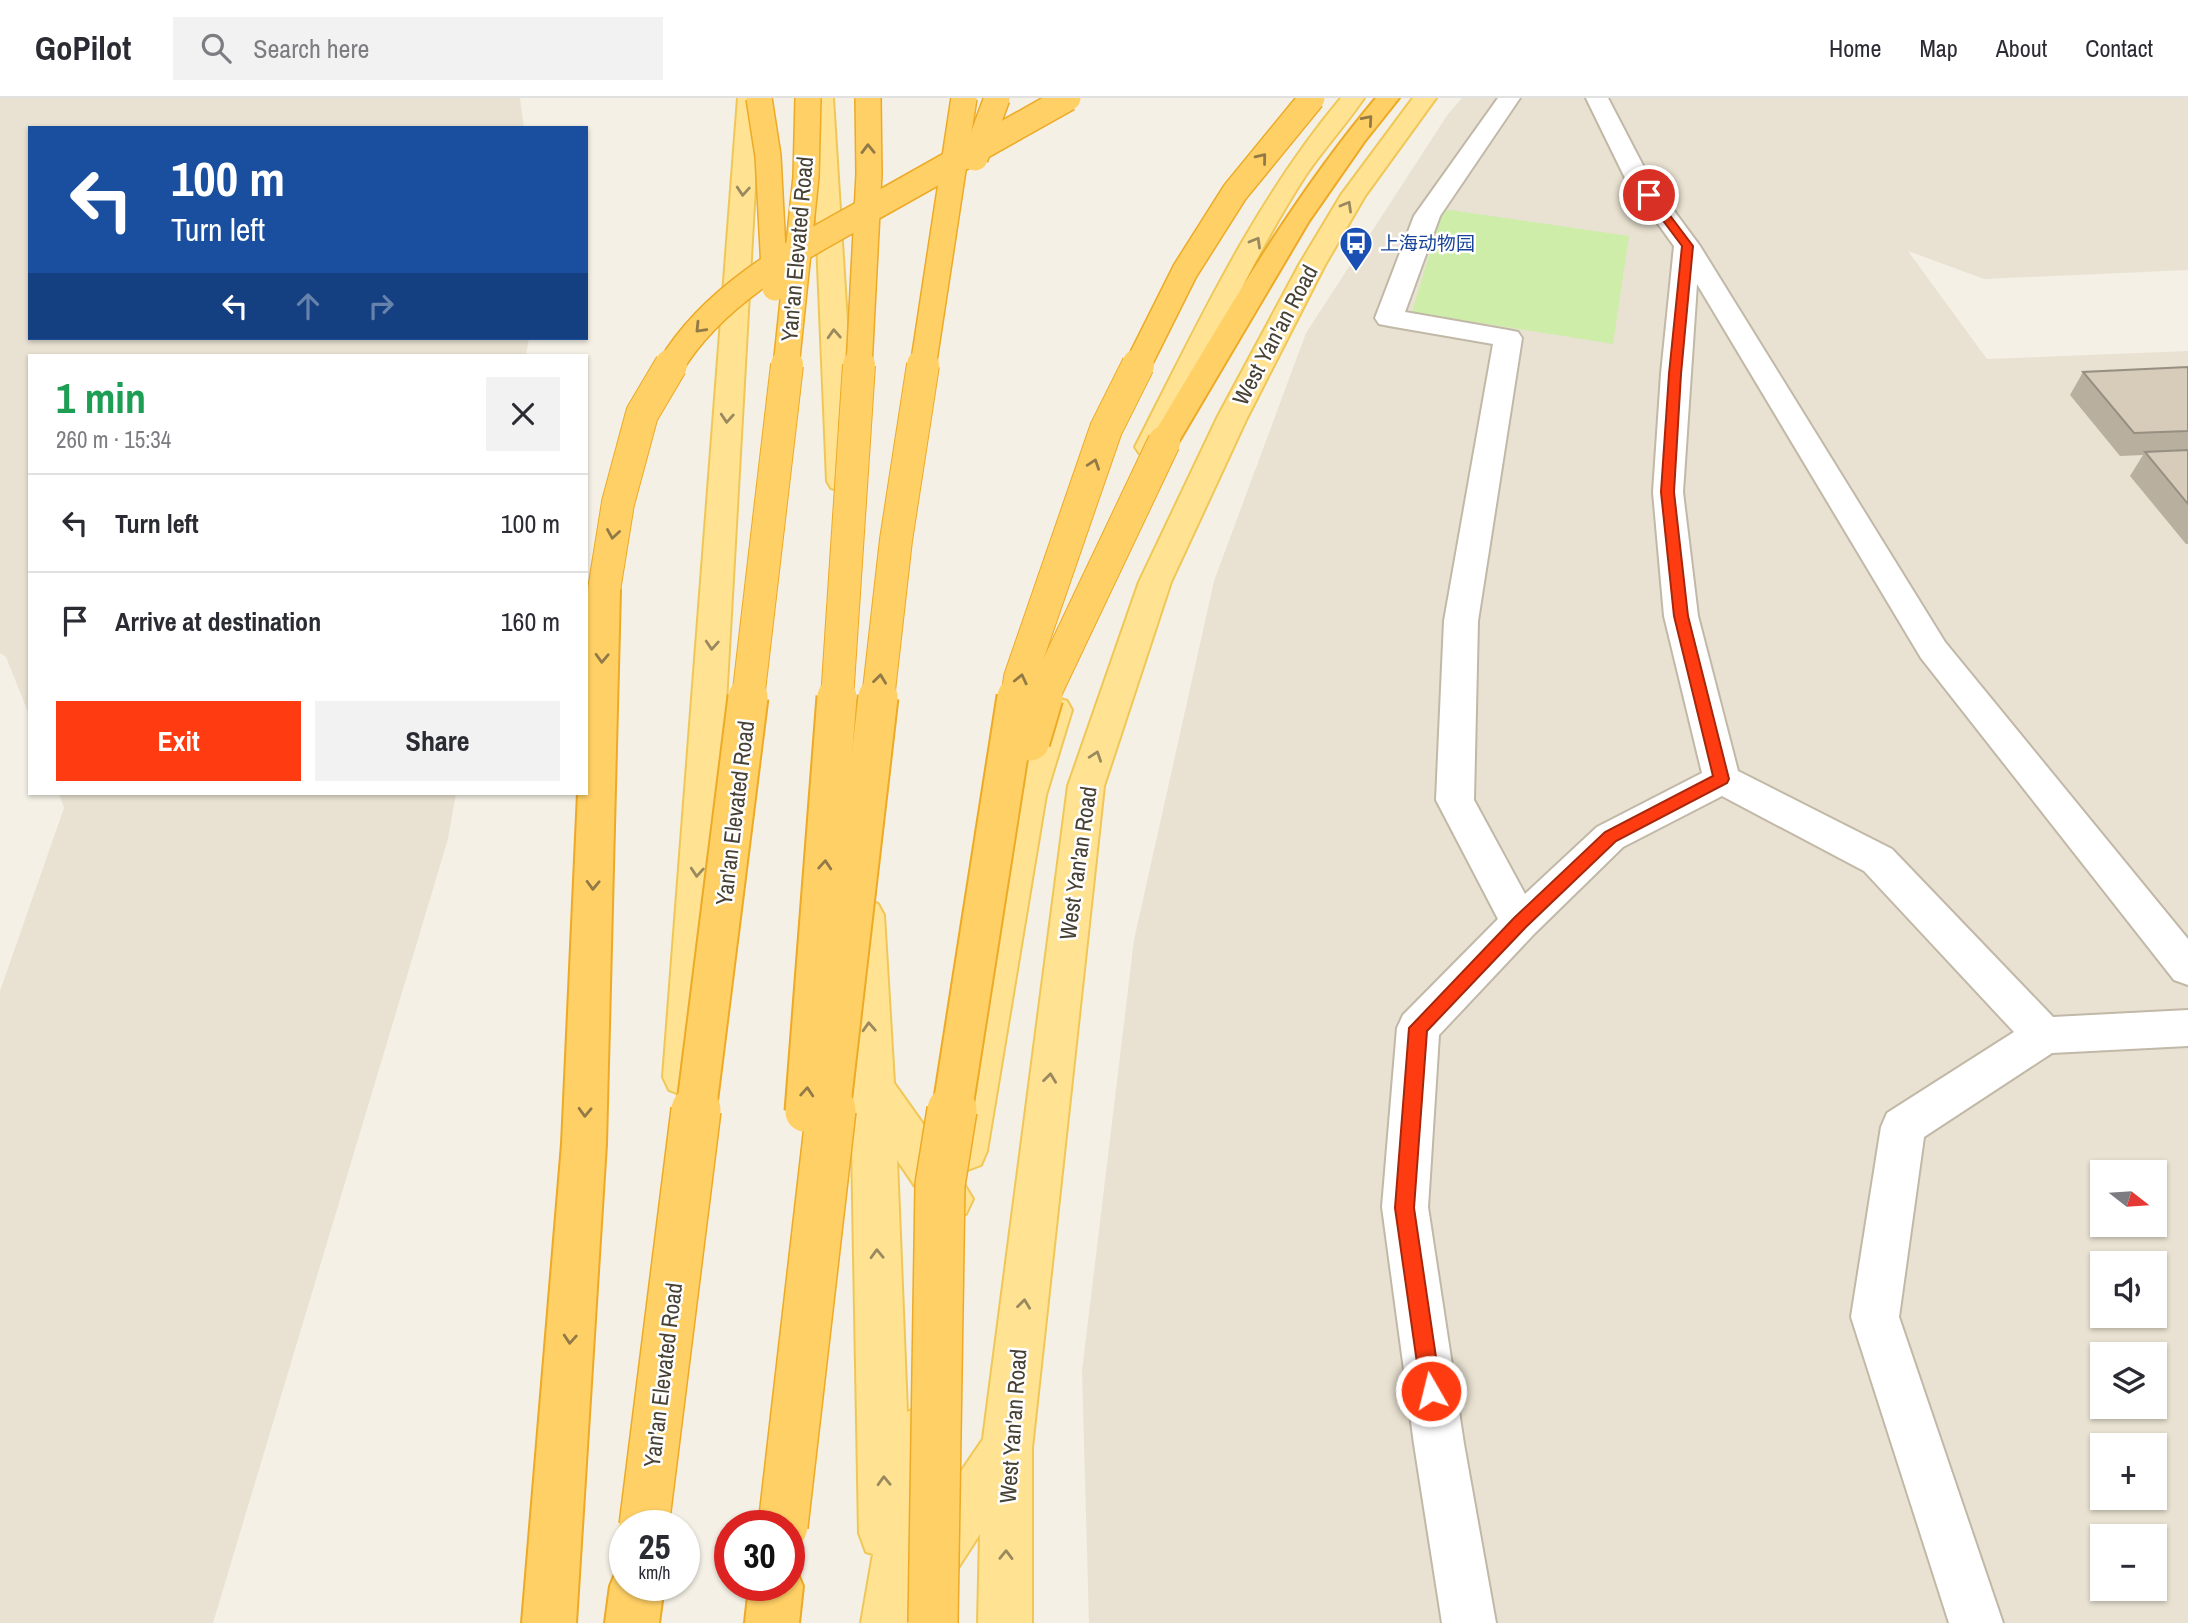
<!DOCTYPE html>
<html lang="en">
<head>
<meta charset="utf-8">
<style>
  :root { --surface:#fff; --page:#f2f2f3; --text:#2b2b33; --muted:#7c7c81; --line:#e1e1e2; --accent:#ff3c11 }
  body { margin:0; font-family:"Archivo Narrow","Noto Sans SC",sans-serif; background:var(--page); color:var(--text); height:100vh; display:flex; flex-direction:column; font-size:26px; white-space:nowrap }
  * { box-sizing:border-box; margin:0 }
  p { font-size:23px; color:var(--muted) }
  .icon { flex:none; width:38px; height:38px; fill:none; stroke:currentColor; stroke-width:2; stroke-linecap:round; stroke-linejoin:round }
  .map { position:relative; flex:1; overflow:hidden }
  .side { position:absolute; left:28px; top:256px; width:560px; height:441px; display:flex; flex-direction:column; background:var(--surface); border-radius:0px; box-shadow:0 2px 5px #0004 }
  .side>* { flex:none }
  .top-card { position:absolute; left:28px; top:28px; width:560px; height:214px; border-radius:0px; box-shadow:0 2px 5px #0004; background:#1a4fa0; color:#fff; overflow:hidden }
  .needle { width:46px; rotate:107deg }
  .controls { position:absolute; left:2090px; top:1062px; display:grid; gap:14px }
  .controls a { display:grid; place-items:center; width:77px; height:77px; border-radius:0px; background:var(--surface); box-shadow:0 2px 5px #0004; font-size:35px }
  .speed { position:absolute; left:609px; top:1412px; display:flex; gap:14px; font-size:35px; font-weight:700; text-align:center }
  .speed>* { display:grid; place-content:center; width:91px; height:91px; border-radius:50%; background:var(--surface); box-shadow:0 2px 5px #0004; line-height:1 }
  .speed small { font-size:18px; font-weight:400 }
  .speed .limit { border:10px solid #d22; background:#fff; color:#111 }
  .pin { position:absolute; display:grid; place-items:center; width:60px; height:60px; color:#fff; margin:-30px; border:4px solid #fff; border-radius:50%; box-shadow:0 2px 7px #0007 }
  .me { position:absolute; width:77px; margin:-38px; rotate:352deg; stroke-linejoin:round; filter:drop-shadow(0 0 5px #0008) }
  .turn { display:flex; align-items:center; gap:24px; height:147px; padding:0 28px; font-size:32px }
  .turn .icon { width:91px; height:91px; stroke-width:2.5 }
  .turn b { display:block; font-size:49px; line-height:60px }
  .lanes { display:flex; align-items:center; height:66px; padding:0 28px; background:#0003; justify-content:center; gap:35px; direction:ltr }
  .lanes .off { opacity:.35 }
  .round { display:grid; place-items:center; flex:none; width:74px; height:74px; border-radius:0px; background:var(--page) }
  .summary { display:flex; align-items:center; justify-content:space-between; height:119px; padding:0 28px }
  h1 { font-size:42px; font-weight:800; line-height:52px; color:#1e9e55 }
  .cta { display:flex; gap:14px; margin-top:auto; padding:14px 28px }
  .cta a { flex:1; height:80px; border-radius:0px; background:var(--accent); color:#fff; font-size:28px; font-weight:800; line-height:80px; text-align:center }
  .cta a+a { background:var(--page); color:var(--text) }
  ul { padding:0; list-style:none }
  li { display:flex; align-items:center; gap:21px; height:98px; padding:0 28px; border-top:2px solid var(--line) }
  li div { flex:1 }
  li b { display:block; font-size:26px }
  li em { font-style:normal }
  header { display:flex; align-items:center; gap:42px; box-sizing:border-box; height:98px; padding:0 35px; background:var(--surface); border-bottom:2px solid var(--line) }
  header strong { font-size:33px }
  nav { display:flex; gap:38px; margin-inline-start:auto; font-size:24px }
  .search { width:490px; height:63px; background:var(--page); display:flex; align-items:center; gap:18px; box-sizing:border-box; padding:0 24px; border-radius:0px; color:var(--muted); font-size:26px }
  .map>svg:first-child { display:block }
  .residential { fill:#e9e2d2; fill-rule:evenodd }
  .green { fill:#cdeda9 }
  .lines { fill:none; stroke-linecap:round; stroke-linejoin:round }
  .street-casing { stroke:#c1b8a7; stroke-width:4 }
  .primary-casing { stroke:#f0c757; stroke-width:4 }
  .highway-casing { stroke:#edaa26; stroke-width:4 }
  .street { fill:#fff; fill-rule:evenodd }
  .primary { fill:#ffe393; fill-rule:evenodd }
  .highway { fill:#ffd065; fill-rule:evenodd }
  .highway-bridge-far3-casing { stroke:#edaa26; stroke-width:28; stroke-linecap:butt }
  .highway-bridge-far2-casing { stroke:#edaa26; stroke-width:34; stroke-linecap:butt }
  .highway-bridge-far1-casing { stroke:#edaa26; stroke-width:43; stroke-linecap:butt }
  .highway-bridge-casing { stroke:#edaa26; stroke-width:52; stroke-linecap:butt }
  .highway-bridge-far3 { stroke:#ffd065; stroke-width:25 }
  .highway-bridge-far2 { stroke:#ffd065; stroke-width:32 }
  .highway-bridge-far1 { stroke:#ffd065; stroke-width:39 }
  .highway-bridge { stroke:#ffd065; stroke-width:49 }
  .wall { fill:#b9af9f }
  .building { fill:#d7ccb9; stroke:#968f82; stroke-width:2 }
  .oneway { stroke:#917a48 }
  .oneway2 { stroke:#9a895f }
  .route { fill:#ff3c11; stroke:#a6270b; stroke-width:2 }
  .labels { text-anchor:middle; stroke-width:5; stroke-linejoin:round; paint-order:stroke }
  .far-transit-label { font-size:19px; fill:#164399; stroke:#fff; text-anchor:start }
  .street-label { font-size:23px; fill:#474034; stroke:#fff }
</style>
</head>
<body>
<header>
<strong>GoPilot</strong>
<div class="search"><svg class="icon" aria-label="search" viewBox="0 0 24 24"><circle cx="10" cy="10" r="6"/><path d="M15 15l6 6"/></svg>Search here</div>
<nav><a>Home</a><a>Map</a><a>About</a><a>Contact</a></nav>
</header>
<div class="map">
<svg width="2188" height="1525" viewBox="0 0 2188 1525">
  <rect width="100%" height="100%" fill="#f4f0e5"/>
  <g class="residential">
    <path d="M0,0H520L524,30H30V240H529L526,257H30V619L6,559L0,555Z"/>
    <path d="M1462,0H2188V172L1984,181L1908,153L1987,261L2188,253V1525H1089L1082,1273L1134,842L1214,483L1306,235L1448,16ZM2102,1074H2154V1127H2102ZM2102,1166H2154V1218H2102ZM2102,1256H2154V1309H2102ZM2102,1348H2154V1400H2102ZM2102,1438H2154V1491H2102Z"/>
    <path d="M59,695H456L448,741L213,1525H0V893L64,710Z"/>
  </g>
  <path class="green" d="M1443,111L1629,138L1613,246L1412,214Z"/>
  <g class="lines">
    <defs>
      <path id="street" d="M1498,0H1520L1440,118L1405,214L1508,232L1518,234L1522,240L1478,523L1474,702L1525,796L1597,729L1702,675L1664,518L1653,394L1661,276L1674,148L1625,80L1586,0H1608L1649,79L1700,148L1945,544L2188,841V887L2174,882L1921,560L1697,186L1683,394L1698,518L1738,673L1892,751L2053,919L2188,912V948L2052,955L1924,1039L1899,1219L2003,1525H1949L1851,1219L1881,1029L1887,1015L2014,934L1864,773L1722,698L1623,749L1534,836L1439,937L1428,1109L1464,1346L1496,1525H1442L1414,1346L1382,1109L1397,930L1403,917L1498,821L1436,702L1444,523L1493,246L1389,228L1379,226L1375,220L1414,118Z"/>
      <g id="primary">
        <path d="M738,0H760L705,979L699,992L684,998L669,992L663,979Z"/>
        <path d="M811,0H833L857,383L853,390L842,393L831,390L827,383Z"/>
        <path d="M1341,0H1364C1346,27 1324,50 1306,77C1250,163 1210,258 1165,349L1161,355L1150,358L1139,355L1135,349C1197,228 1253,105 1341,0Z"/>
        <path d="M1413,0H1436L1365,98L1325,167L1247,320L1171,484L1104,688L1032,1350V1525H978L980,1436L949,1484L930,1491L921,1488L915,1525H861L873,1456L866,1454L859,1435L851,990L844,817L850,806L864,801L878,806L884,817L894,985L943,1054L1008,697L1041,603L1054,599L1067,603L1072,612L1046,697L987,1053L981,1067L965,1073L954,1069L973,1101L966,1116L950,1122L934,1116L897,1062L907,1314L919,1309L937,1316L944,1334L932,1416L983,1341L1068,688L1139,484L1217,320L1299,167L1341,97Z"/>
      </g>
      <g id="highway">
        <path d="M1376,0H1399L1364,44L1309,123L1175,350L1164,353L1153,350L1149,344C1220,226 1287,106 1376,0Z"/>
        <path d="M604,481L616,484L620,492L606,1046L576,1525H522L562,1046L578,695H586L588,492L592,484Z"/>
        <path d="M625,1466V1488H664L659,1525H605L610,1488L618,1469Z"/>
        <path d="M789,1467L795,1469L803,1488L799,1525H745L749,1488H789Z"/>
      </g>
    </defs>
    <use href="#street" class="street-casing"/>
    <use href="#primary" class="primary-casing"/>
    <use href="#highway" class="highway-casing"/>
    <use href="#street" class="street"/>
    <use href="#primary" class="primary"/>
    <use href="#highway" class="highway"/>
    <defs>
      <g id="highway-bridge-far3">
        <path d="M759,0L768,58L775,190"/>
        <path d="M975,60L997,0"/>
        <path d="M670,269C718,188 813,144 892,99C950,66 1009,33 1068,0"/>
        <path d="M786,269L806,79L808,0"/>
        <path d="M859,269L869,76L868,0"/>
        <path d="M923,269L964,0"/>
        <path d="M1137,269L1185,173L1235,94L1312,0"/>
      </g>
      <g id="highway-bridge-far2">
        <path d="M604,492L618,405L642,316L671,267"/>
        <path d="M748,601L787,267"/>
        <path d="M837,601L859,267"/>
        <path d="M878,601L896,442L923,267"/>
        <path d="M1017,601L1020,580L1106,331L1138,267"/>
        <path d="M1042,601L1164,344"/>
      </g>
      <g id="highway-bridge-far1">
        <path d="M1030,643L1043,599"/>
        <path d="M696,1014L748,599"/>
        <path d="M805,1014L837,599"/>
        <path d="M830,1014L878,599"/>
        <path d="M952,1014L1017,599"/>
      </g>
      <g id="highway-bridge">
        <path d="M644,1428L696,1012"/>
        <path d="M783,1428L831,1012"/>
        <path d="M933,1525L940,1087L952,1012"/>
      </g>
    </defs>
    <use href="#highway-bridge-far3" class="highway-bridge-far3-casing"/>
    <use href="#highway-bridge-far2" class="highway-bridge-far2-casing"/>
    <use href="#highway-bridge-far1" class="highway-bridge-far1-casing"/>
    <use href="#highway-bridge" class="highway-bridge-casing"/>
    <use href="#highway-bridge-far3" class="highway-bridge-far3"/>
    <use href="#highway-bridge-far2" class="highway-bridge-far2"/>
    <use href="#highway-bridge-far1" class="highway-bridge-far1"/>
    <use href="#highway-bridge" class="highway-bridge"/>
  </g>
  <path class="wall" d="M2188,269V446H2186L2130,378L2143,357L2120,358L2070,297L2083,274Z"/>
  <g class="building">
    <path d="M2188,269V333L2134,335L2083,274Z"/>
    <path d="M2188,352V406L2145,354Z"/>
  </g>
  <defs><path id="oneway-chevron" d="M-2-3.5L2.5 0L-2 3.5" fill="none" stroke-width="1.6" stroke-linecap="round" stroke-linejoin="round" transform="scale(1.75)"/></defs>
  <g class="oneway">
    <use href="#oneway-chevron" transform="translate(1368 22) rotate(-49)"/>
    <use href="#oneway-chevron" transform="translate(868 51) rotate(-91)"/>
    <use href="#oneway-chevron" transform="translate(1262 60) rotate(-51)"/>
    <use href="#oneway-chevron" transform="translate(700 230) rotate(134)"/>
    <use href="#oneway-chevron" transform="translate(1094 366) rotate(-71)"/>
    <use href="#oneway-chevron" transform="translate(613 436) rotate(99)"/>
    <use href="#oneway-chevron" transform="translate(602 560) rotate(92)"/>
    <use href="#oneway-chevron" transform="translate(880 581) rotate(-83)"/>
    <use href="#oneway-chevron" transform="translate(1021 581) rotate(-77)"/>
    <use href="#oneway-chevron" transform="translate(825 767) rotate(-86)"/>
    <use href="#oneway-chevron" transform="translate(593 787) rotate(92)"/>
    <use href="#oneway-chevron" transform="translate(807 994) rotate(-86)"/>
    <use href="#oneway-chevron" transform="translate(585 1014) rotate(92)"/>
    <use href="#oneway-chevron" transform="translate(570 1241) rotate(94)"/>
  </g>
  <g class="oneway2">
    <use href="#oneway-chevron" transform="translate(743 93) rotate(94)"/>
    <use href="#oneway-chevron" transform="translate(1347 108) rotate(-60)"/>
    <use href="#oneway-chevron" transform="translate(1256 144) rotate(-60)"/>
    <use href="#oneway-chevron" transform="translate(834 236) rotate(-93)"/>
    <use href="#oneway-chevron" transform="translate(727 320) rotate(94)"/>
    <use href="#oneway-chevron" transform="translate(712 547) rotate(94)"/>
    <use href="#oneway-chevron" transform="translate(1096 658) rotate(-71)"/>
    <use href="#oneway-chevron" transform="translate(697 774) rotate(94)"/>
    <use href="#oneway-chevron" transform="translate(869 929) rotate(-93)"/>
    <use href="#oneway-chevron" transform="translate(1050 980) rotate(-83)"/>
    <use href="#oneway-chevron" transform="translate(877 1156) rotate(-92)"/>
    <use href="#oneway-chevron" transform="translate(1024 1206) rotate(-83)"/>
    <use href="#oneway-chevron" transform="translate(884 1383) rotate(-92)"/>
    <use href="#oneway-chevron" transform="translate(1006 1457) rotate(-89)"/>
  </g>
  <path class="route" d="M1646,95H1653L1693,148L1681,276L1674,394L1688,518L1729,681L1727,685L1616,743L1526,829L1427,933L1414,1110L1441,1293L1438,1300L1431,1303L1424,1300L1421,1293L1395,1110L1409,930L1514,820L1605,734L1713,678L1674,518L1661,394L1669,276L1682,148L1644,97Z"/>
  <defs>
    <symbol id="bus-pin" viewBox="-11 -11 22 30"><path d="M0 17L-7.5 6A9.5 9.5 0 1 1 7.5 6Z" fill="#1a4fb4" stroke="#fff"/><path d="M-5-6H5V4H4V6H2V4H-2V6H-4V4H-5ZM-3.5-4V0h7V-4ZM-3.5 1.2v1.5H-2V1.2ZM2 1.2v1.5H3.5V1.2Z" fill="#fff"/></symbol>
  </defs>
  <g fill-rule="evenodd">
    <use href="#bus-pin" x="1337" y="126" width="38" height="52"/>
  </g>
  <g class="labels">
    <g class="far-transit-label">
      <text x="1380" y="152">上海动物园</text>
    </g>
    <g class="street-label">
      <text transform="translate(797 151) rotate(-85)" y="8">Yan'an Elevated Road</text>
      <text transform="translate(1275 237) rotate(-62)" y="8">West Yan'an Road</text>
      <text transform="translate(735 715) rotate(-83)" y="8">Yan'an Elevated Road</text>
      <text transform="translate(1078 765) rotate(-82)" y="8">West Yan'an Road</text>
      <text transform="translate(663 1277) rotate(-83)" y="8">Yan'an Elevated Road</text>
      <text transform="translate(1013 1328) rotate(-86)" y="8">West Yan'an Road</text>
    </g>
  </g>
</svg>
<div class="controls">
<a><svg class="needle" viewBox="-14 -14 28 28"><path d="M0-13l5 13h-10z" fill="#e53935"/><path d="M0 13l5-13h-10z" fill="#7c7c81"/></svg></a>
<a><svg class="icon" aria-label="sound" viewBox="0 0 24 24"><path d="M4 9h4l5-4v14l-5-4H4zM17 9q2 3 0 6"/></svg></a>
<a><svg class="icon" aria-label="layers" viewBox="0 0 24 24"><path d="M12 4l9 5-9 5-9-5zM3 14l9 5 9-5"/></svg></a>
<a>+</a>
<a>−</a>
</div>
<div class="speed"><div>25<small>km/h</small></div><div class="limit">30</div></div>
<div class="pin" style="left:1649px;top:97px;background:#d93025"><svg class="icon" aria-label="arrive" viewBox="0 0 24 24"><path d="M6 21V4h12l-3 4 3 4H6"/></svg></div>
<svg class="me" style="left:1431px;top:1293px" viewBox="-20 -20 40 40"><circle r="17" fill="#ff3c11" stroke="#fff" stroke-width="3"/><path d="M0-11L8 9 0 5-8 9z" fill="#fff"/></svg>
<div class="top-card">
<div class="turn"><svg class="icon" aria-label="left" viewBox="0 0 24 24"><path d="M17 20v-9H6M10 6l-5 5 5 5"/></svg><div><b>100 m</b>Turn left</div></div>
<div class="lanes"><svg class="icon" aria-label="left" viewBox="0 0 24 24"><path d="M17 20v-9H6M10 6l-5 5 5 5"/></svg><svg class="icon off" aria-label="ahead" viewBox="0 0 24 24"><path d="M12 20V5M6 11l6-6 6 6"/></svg><svg class="icon off" aria-label="right" viewBox="0 0 24 24"><path d="M7 20v-9h11M14 6l5 5-5 5"/></svg></div>
</div>
<section class="side">
<div class="summary"><div><h1>1 min</h1><p>260 m · 15:34</p></div><a class="round"><svg class="icon" aria-label="close" viewBox="0 0 24 24"><path d="M6 6l12 12M18 6L6 18"/></svg></a></div>
<ul>
<li><svg class="icon" aria-label="left" viewBox="0 0 24 24"><path d="M17 20v-9H6M10 6l-5 5 5 5"/></svg><div><b>Turn left</b></div><em>100 m</em></li>
<li><svg class="icon" aria-label="arrive" viewBox="0 0 24 24"><path d="M6 21V4h12l-3 4 3 4H6"/></svg><div><b>Arrive at destination</b></div><em>160 m</em></li>
</ul>
<div class="cta"><a>Exit</a><a>Share</a></div>
</section>
</div>
</body>
</html>
